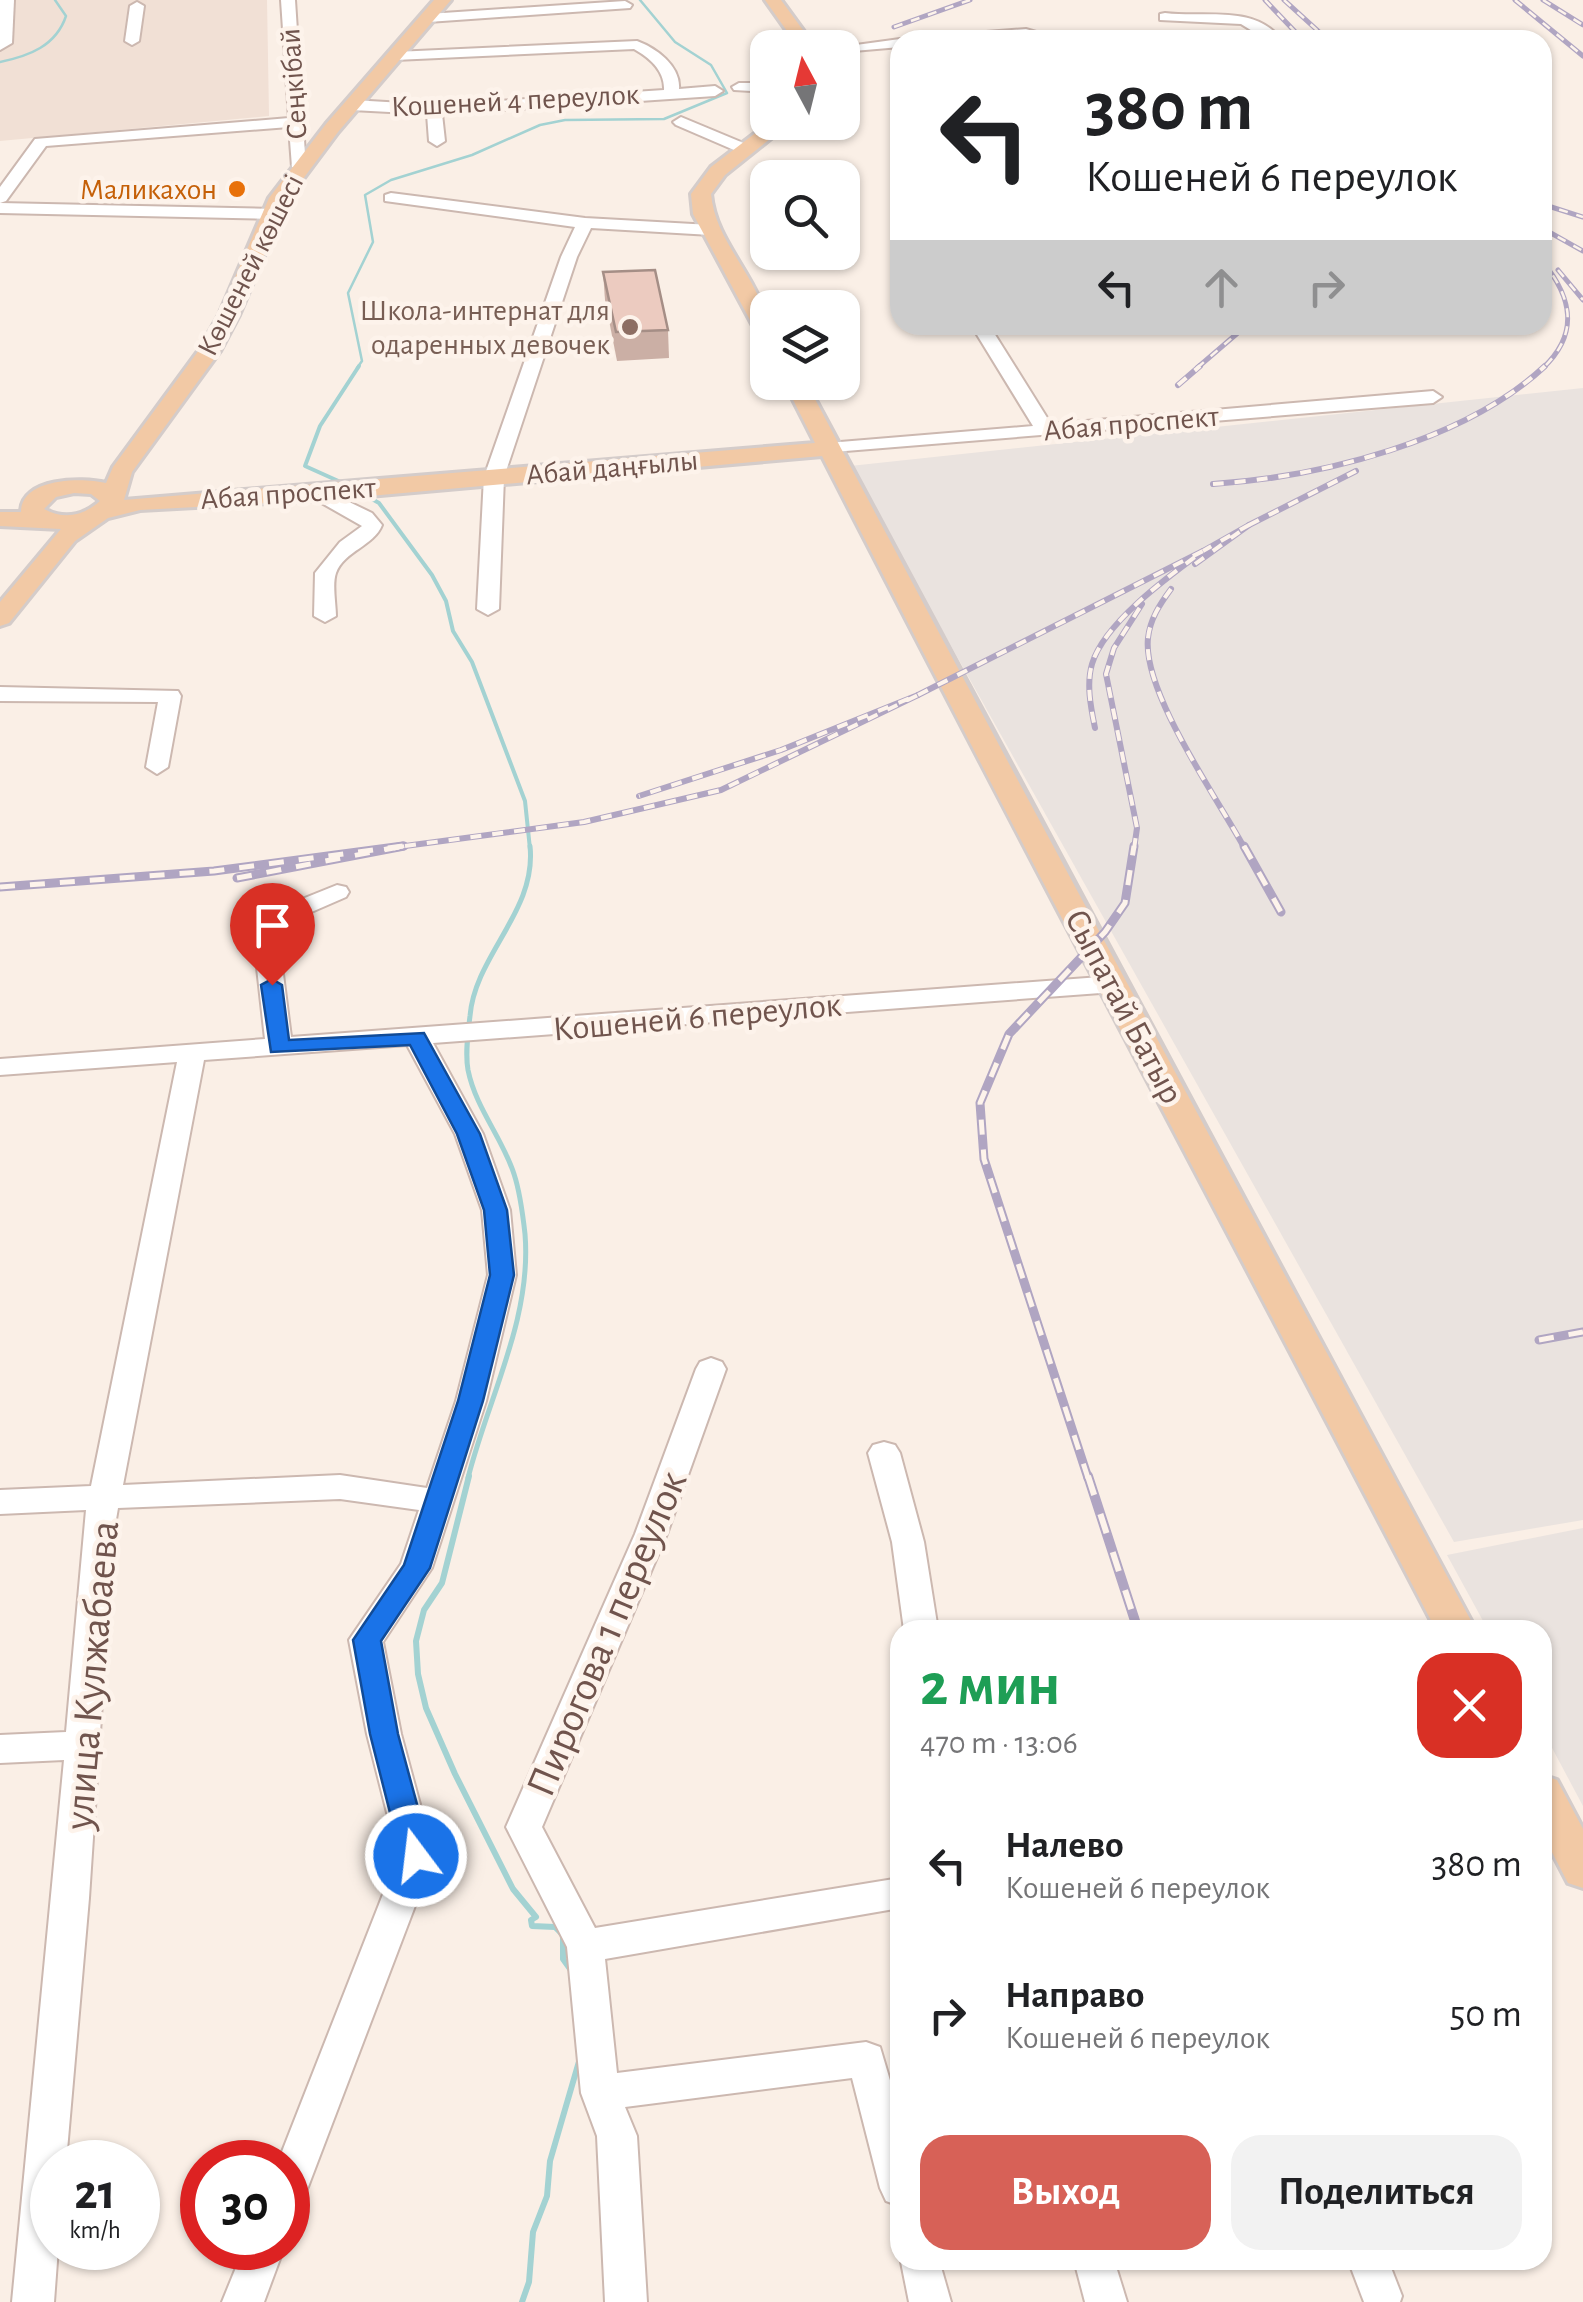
<!DOCTYPE html>
<html lang="ru">
<head>
<meta charset="utf-8">
<style>
  :root { --surface:#fff; --page:#f2f2f2; --text:#202124; --muted:#757577; --accent:#d76157 }
  body { margin:0; font-family:"Alegreya Sans",sans-serif; background:var(--page); color:var(--text); height:100vh; display:flex; flex-direction:column; font-size:38px; white-space:nowrap }
  * { box-sizing:border-box; margin:0 }
  p { font-size:32px; color:var(--muted) }
  .icon { flex:none; width:55px; height:55px; fill:none; stroke:currentColor; stroke-width:2; stroke-linecap:round; stroke-linejoin:round }
  .map { position:relative; flex:1; overflow:hidden }
  .drawer { position:absolute; left:890px; top:1620px; width:662px; height:650px; display:flex; flex-direction:column; background:var(--surface); border-radius:30px; box-shadow:0 2px 8px #0004 }
  .drawer>* { flex:none }
  .banner { position:absolute; left:890px; top:30px; width:662px; height:305px; border-radius:30px; box-shadow:0 2px 8px #0004; background:#fff; color:var(--text); overflow:hidden }
  .needle { width:65px; rotate:353deg }
  .controls { position:absolute; left:750px; top:30px; display:grid; gap:20px }
  .controls a { display:grid; place-items:center; width:110px; height:110px; border-radius:20px; background:var(--surface); box-shadow:0 2px 8px #0004; font-size:50px }
  .speed { position:absolute; left:30px; top:2140px; display:flex; gap:20px; font-size:50px; font-weight:700; text-align:center }
  .speed>* { display:grid; place-content:center; width:130px; height:130px; border-radius:50%; background:var(--surface); box-shadow:0 2px 8px #0004; line-height:1 }
  .speed small { font-size:25px; font-weight:400 }
  .speed .limit { border:15px solid #d22; background:#fff; color:#111 }
  .pin { position:absolute; display:grid; place-items:center; width:85px; height:85px; color:#fff; margin:-102px -42px; border-radius:50% 50% 50% 0; rotate:-45deg; box-shadow:0 0 10px #0007 }
  .pin .icon { rotate:45deg }
  .me { position:absolute; width:110px; margin:-55px; rotate:345deg; stroke-linejoin:round; filter:drop-shadow(0 0 8px #0008) }
  .turn { display:flex; align-items:center; gap:35px; height:210px; padding:0 30px; font-size:45px }
  .turn .icon { width:130px; height:130px; stroke-width:2.5 }
  .turn b { display:block; font-size:70px; line-height:85px }
  .lanes { display:flex; align-items:center; height:95px; padding:0 30px; background:#0003; justify-content:center; gap:50px; direction:ltr }
  .lanes .off { opacity:.35 }
  .round { display:grid; place-items:center; flex:none; width:105px; height:105px; border-radius:30px; background:var(--page) }
  .head { display:flex; align-items:center; justify-content:space-between; height:170px; padding:0 30px }
  h1 { font-size:60px; font-weight:600; line-height:75px; color:#1e9e55 }
  .primary-button { display:flex; gap:20px; margin-top:auto; padding:20px 30px }
  .primary-button a { flex:1; height:115px; border-radius:30px; background:var(--accent); color:#fff; font-size:40px; font-weight:600; line-height:115px; text-align:center }
  .primary-button a+a { background:var(--page); color:var(--text) }
  ul { padding:0; list-style:none }
  li { display:flex; align-items:center; gap:30px; height:150px; padding:0 30px }
  li div { flex:1 }
  li b { display:block; font-size:38px }
  li em { font-style:normal }
  .map>svg:first-child { display:block }
  .residential { fill:#f1e0d5 }
  .industrial { fill:#eae3df }
  .lines { fill:none; stroke-linecap:round; stroke-linejoin:round }
  .stream-far3 { stroke:#a3d2d2; stroke-width:2.5 }
  .stream-far2 { stroke:#a3d2d2; stroke-width:4 }
  .stream-far1 { stroke:#a3d2d2; stroke-width:5 }
  .stream { stroke:#a3d2d2; stroke-width:6 }
  .minor-casing { stroke:#ccb8b0; stroke-width:4 }
  .major-casing { stroke:#d4ccca; stroke-width:6 }
  .minor { fill:#fff; fill-rule:evenodd }
  .major { fill:#f2c9a5; fill-rule:evenodd }
  .rail-far3-casing { stroke:#b0a5c2; stroke-width:5 }
  .rail-far2-casing { stroke:#b0a5c2; stroke-width:6 }
  .rail-far1-casing { stroke:#b0a5c2; stroke-width:9 }
  .rail-casing { stroke:#b0a5c2; stroke-width:10 }
  .rail-far3 { stroke:#fdf3eb; stroke-width:2.5; stroke-dasharray:9; stroke-linecap:butt }
  .rail-far2 { stroke:#fdf3eb; stroke-width:4; stroke-dasharray:11; stroke-linecap:butt }
  .rail-far1 { stroke:#fdf3eb; stroke-width:5; stroke-dasharray:15; stroke-linecap:butt }
  .rail { stroke:#fdf3eb; stroke-width:6; stroke-dasharray:20; stroke-linecap:butt }
  .wall { fill:#cbafa5 }
  .building { fill:#eccbc0; stroke:#a58e86; stroke-width:2.5 }
  .route { fill:#1a73e8; stroke:#114b97; stroke-width:2.5 }
  .food-dot { fill:#e8710a; stroke:#fdf3eb; stroke-width:4 }
  .education-dot { fill:#8d6e63; stroke:#fdf3eb; stroke-width:4 }
  .labels { text-anchor:middle; stroke-width:9; stroke-linejoin:round; paint-order:stroke }
  .far-street-label { font-size:30px; fill:#70544d; stroke:#fdf3eb }
  .far-food-label { font-size:30px; fill:#c56008; stroke:#fdf3eb; text-anchor:end }
  .far-education-label { font-size:30px; fill:#785e54; stroke:#fdf3eb; text-anchor:end }
  .street-label { font-size:35px; fill:#70544d; stroke:#fdf3eb }
  .near-street-label { font-size:42px; fill:#70544d; stroke:#fdf3eb }
</style>
</head>
<body>
<div class="map">
<svg width="1583" height="2302" viewBox="0 0 1583 2302">
  <rect width="100%" height="100%" fill="#faefe6"/>
  <path class="residential" d="M0,0H267L269,116L0,141Z"/>
  <g class="industrial">
    <path d="M1583,388V1520L1454,1542L850,466Z"/>
    <path d="M1583,1528V1806L1543,1731L1542,1630H1488L1447,1555Z"/>
  </g>
  <g class="lines">
    <g class="stream-far3">
      <path d="M0,62C29,56 56,46 66,16L55,0"/>
      <path d="M357,368L362,361L348,293L373,242L365,195L391,180L472,155L540,125L565,120L664,119L727,93L711,65L675,42L640,0"/>
    </g>
    <g class="stream-far2">
      <path d="M345,484L305,466L320,426L359,366"/>
      <path d="M363,494L379,503L432,575L446,601L453,631L472,662L525,801L530,849"/>
    </g>
    <path class="stream-far1" d="M468,1478C488,1398 532,1319 525,1234C523,1216 520,1192 514,1174C502,1137 476,1109 468,1070C465,1053 468,1033 470,1016C475,955 537,911 530,846"/>
    <g class="stream">
      <path d="M469,1476L442,1583L424,1610L416,1641L418,1674L426,1708L455,1774L513,1889L536,1917L531,1920L532,1926L555,1927L563,1935V1959L573,1973"/>
      <path d="M522,2302L529,2282L533,2232L547,2196L550,2161L580,2058"/>
    </g>
    <defs>
      <g id="minor">
        <path d="M0,0H14L12,43L0,50Z"/>
        <path d="M281,0H295L306,170L292,167L289,127L46,146L6,201L0,203V187L35,139L289,118Z"/>
        <path d="M625,1L632,5L630,8L428,22L421,18L428,14Z"/>
        <path d="M137,2L144,6L139,41L132,45L125,41L130,6Z"/>
        <path d="M1165,13C1206,18 1254,4 1282,40H1267L1241,24L1160,20V14Z"/>
        <path d="M1026,29L1063,40H928L935,36Z"/>
        <path d="M900,39L905,40H900V47L842,52V48H834Z"/>
        <path d="M637,41C656,48 681,66 679,89L715,86L723,91L715,96L442,114L445,141L437,146L429,141L427,114L352,110L344,105L352,100L438,105L664,90C665,71 650,58 634,49L395,60L388,56L395,52Z"/>
        <path d="M739,83H768V92L734,90L732,87Z"/>
        <path d="M681,117L753,147L755,150L741,153L676,125L673,122Z"/>
        <path d="M391,193L585,218L711,225L719,230L711,235L591,228L577,257L504,477L499,609L488,615L477,609L484,477L561,257L575,227L385,201V195Z"/>
        <path d="M0,203L274,209L282,214L274,219L0,213Z"/>
        <path d="M971,325H989L1051,424L1433,391L1442,397L1433,403L821,453V445L828,443L1033,426Z"/>
        <path d="M318,487L372,513L382,525C374,546 344,551 336,573C332,584 336,604 336,616L325,622L314,616L315,573L340,542L362,526L311,497L308,493Z"/>
        <path d="M0,687L178,691L181,696L168,767L157,774L146,767L158,702L0,701Z"/>
        <path d="M337,885L346,887L349,892L346,897L277,927L291,1037L1114,976L1127,984L1114,992L433,1043L483,1134L510,1210L516,1275L486,1401L432,1568L383,1642L401,1734L434,1856L308,2187L302,2200L288,2205V2162H278L398,1856L367,1734L349,1640L401,1564L419,1510L340,1499L118,1508L113,1537L89,1898L66,2162H52V2248H58L54,2302H12L64,1760L0,1763V1735L66,1732L86,1510L0,1514V1490L91,1486L177,1062L0,1075V1059L265,1039L252,923L255,918ZM407,1045L455,1134L482,1210L488,1275L456,1401L427,1488L340,1475L123,1485L204,1060Z"/>
        <path d="M711,1358L722,1362L726,1369L667,1534L542,1827L595,1928L900,1878V1908L605,1959L617,2073L866,2042L880,2047L900,2114V2206L886,2201L880,2188L852,2078L625,2107L637,2136L647,2302H605L597,2136L581,2093L567,1947L506,1827L635,1534L696,1369L700,1362Z"/>
        <path d="M884,1442L895,1445L900,1453L924,1542L938,1630H904L892,1542L868,1453L873,1445Z"/>
        <path d="M244,2248H284L264,2302H222Z"/>
        <path d="M900,2257L939,2260L951,2302H909Z"/>
        <path d="M1074,2260H1114L1127,2302H1085Z"/>
        <path d="M1348,2260H1388L1402,2296L1400,2302H1364Z"/>
      </g>
      <g id="major">
        <path d="M434,0H451L338,132L288,199L239,315L220,351L132,472L124,500L815,443L784,382H806C1026,800 1253,1214 1476,1630H1436C1232,1239 1023,849 822,456L324,500L140,510L108,518L75,541L9,623L0,626V602L61,529L0,526V512H21C21,478 82,477 106,483L113,467L199,350L219,315L269,198L326,124ZM74,493L91,494L100,501C83,516 64,520 44,509L56,497Z"/>
        <path d="M765,0H781L816,48H799Z"/>
        <path d="M770,122H791L725,175L711,194C716,249 768,282 768,339L757,333L693,214L691,194L711,167Z"/>
        <path d="M1542,1775L1557,1780L1583,1829V1888L1568,1883L1542,1833Z"/>
      </g>
    </defs>
    <use href="#minor" class="minor-casing"/>
    <use href="#major" class="major-casing"/>
    <use href="#minor" class="minor"/>
    <use href="#major" class="major"/>
    <defs>
      <g id="rail-far3">
        <path d="M1265,0L1303,40"/>
        <path d="M1284,0L1328,40"/>
        <path d="M1515,0L1583,56"/>
        <path d="M1543,0L1583,25"/>
        <path d="M894,27L970,0"/>
        <path d="M1542,204L1583,217"/>
        <path d="M1542,228L1583,251"/>
        <path d="M1542,261C1573,298 1579,334 1543,368"/>
        <path d="M1558,270L1583,300"/>
        <path d="M1197,368L1247,325"/>
      </g>
      <g id="rail-far2">
        <path d="M1178,385L1200,366"/>
        <path d="M1213,484C1321,477 1465,441 1545,366"/>
        <path d="M1249,525L1356,471"/>
        <path d="M1195,564L1249,525L1203,551"/>
        <path d="M1171,589C1160,604 1150,619 1148,638C1142,692 1218,799 1245,849"/>
        <path d="M918,695L1203,551C1169,576 1104,623 1092,664C1086,685 1091,708 1095,728"/>
        <path d="M405,846L584,822L721,790L918,695L781,750L639,796"/>
        <path d="M384,849L405,846L391,849"/>
        <path d="M1134,849L1137,828L1106,674L1114,648L1142,604"/>
      </g>
      <g id="rail-far1">
        <path d="M1244,846L1281,912"/>
        <path d="M237,878L404,846"/>
        <path d="M0,887L214,871L403,846"/>
        <path d="M1539,1340L1583,1332"/>
        <path d="M1088,1478L984,1159L980,1103L1009,1034L1105,932L1125,903L1134,846"/>
      </g>
      <path id="rail" d="M1088,1476L1138,1630"/>
    </defs>
    <use href="#rail-far3" class="rail-far3-casing"/>
    <use href="#rail-far2" class="rail-far2-casing"/>
    <use href="#rail-far1" class="rail-far1-casing"/>
    <use href="#rail" class="rail-casing"/>
    <use href="#rail-far3" class="rail-far3"/>
    <use href="#rail-far2" class="rail-far2"/>
    <use href="#rail-far1" class="rail-far1"/>
    <use href="#rail" class="rail"/>
  </g>
  <path class="wall" d="M603,272L668,330L669,358L617,361L605,300Z"/>
  <path class="building" d="M655,270L668,330L616,332L603,272Z"/>
  <path class="route" d="M272,979L282,985L289,1040L424,1033L480,1134L507,1210L514,1275L483,1401L430,1568L381,1641L398,1734L431,1856L426,1865L416,1868L405,1865L401,1856L370,1734L353,1640L404,1565L458,1401L490,1275L484,1210L457,1134L410,1045L271,1052L261,985Z"/>
  <circle class="food-dot" cx="237" cy="189" r="10"/>
  <circle class="education-dot" cx="630" cy="327" r="10"/>
  <g class="labels">
    <g class="far-street-label">
      <text transform="translate(293 84) rotate(-94)" y="10">Сеңкібай</text>
      <text transform="translate(515 100) rotate(-3)" y="10">Кошеней 4 переулок</text>
      <text transform="translate(250 265) rotate(-63)" y="10">Көшеней көшесі</text>
      <text transform="translate(1131 423) rotate(-5)" y="10">Абая проспект</text>
      <text transform="translate(612 467) rotate(-5)" y="10">Абай даңғылы</text>
      <text transform="translate(288 493) rotate(-4)" y="10">Абая проспект</text>
    </g>
    <g class="far-food-label">
      <text x="217" y="199">Маликахон</text>
    </g>
    <g class="far-education-label">
      <text x="610" y="320">Школа-интернат для<tspan x="610" dy="34">одаренных девочек</tspan></text>
    </g>
    <g class="street-label">
      <text transform="translate(1125 1006) rotate(62)" y="12">Сыпатай Батыр</text>
      <text transform="translate(697 1016) rotate(-5)" y="12">Кошеней 6 переулок</text>
    </g>
    <g class="near-street-label">
      <text transform="translate(605 1633) rotate(-67)" y="15">Пирогова 1 переулок</text>
      <text transform="translate(90 1675) rotate(-85)" y="15">улица Кулжабаева</text>
    </g>
  </g>
</svg>
<div class="controls">
<a><svg class="needle" viewBox="-14 -14 28 28"><path d="M0-13l5 13h-10z" fill="#e53935"/><path d="M0 13l5-13h-10z" fill="#757577"/></svg></a>
<a><svg class="icon" aria-label="search" viewBox="0 0 24 24"><circle cx="10" cy="10" r="6"/><path d="M15 15l6 6"/></svg></a>
<a><svg class="icon" aria-label="layers" viewBox="0 0 24 24"><path d="M12 4l9 5-9 5-9-5zM3 14l9 5 9-5"/></svg></a>
</div>
<div class="speed"><div>21<small>km/h</small></div><div class="limit">30</div></div>
<div class="pin" style="left:272px;top:985px;background:#d93025"><svg class="icon" aria-label="arrive" viewBox="0 0 24 24"><path d="M6 21V4h12l-3 4 3 4H6"/></svg></div>
<svg class="me" style="left:416px;top:1856px" viewBox="-20 -20 40 40"><circle r="17" fill="#1a73e8" stroke="#fff" stroke-width="3"/><path d="M0-11L8 9 0 5-8 9z" fill="#fff"/></svg>
<div class="banner">
<div class="turn"><svg class="icon" aria-label="left" viewBox="0 0 24 24"><path d="M17 20v-9H6M10 6l-5 5 5 5"/></svg><div><b>380 m</b>Кошеней 6 переулок</div></div>
<div class="lanes"><svg class="icon" aria-label="left" viewBox="0 0 24 24"><path d="M17 20v-9H6M10 6l-5 5 5 5"/></svg><svg class="icon off" aria-label="ahead" viewBox="0 0 24 24"><path d="M12 20V5M6 11l6-6 6 6"/></svg><svg class="icon off" aria-label="right" viewBox="0 0 24 24"><path d="M7 20v-9h11M14 6l5 5-5 5"/></svg></div>
</div>
<section class="drawer">
<div class="head"><div><h1>2 мин</h1><p>470 m · 13:06</p></div><a class="round" style="background:#d93025;color:#fff"><svg class="icon" aria-label="close" viewBox="0 0 24 24"><path d="M6 6l12 12M18 6L6 18"/></svg></a></div>
<ul>
<li><svg class="icon" aria-label="left" viewBox="0 0 24 24"><path d="M17 20v-9H6M10 6l-5 5 5 5"/></svg><div><b>Налево</b><p>Кошеней 6 переулок</p></div><em>380 m</em></li>
<li><svg class="icon" aria-label="right" viewBox="0 0 24 24"><path d="M7 20v-9h11M14 6l5 5-5 5"/></svg><div><b>Направо</b><p>Кошеней 6 переулок</p></div><em>50 m</em></li>
</ul>
<div class="primary-button"><a>Выход</a><a>Поделиться</a></div>
</section>
</div>
</body>
</html>
